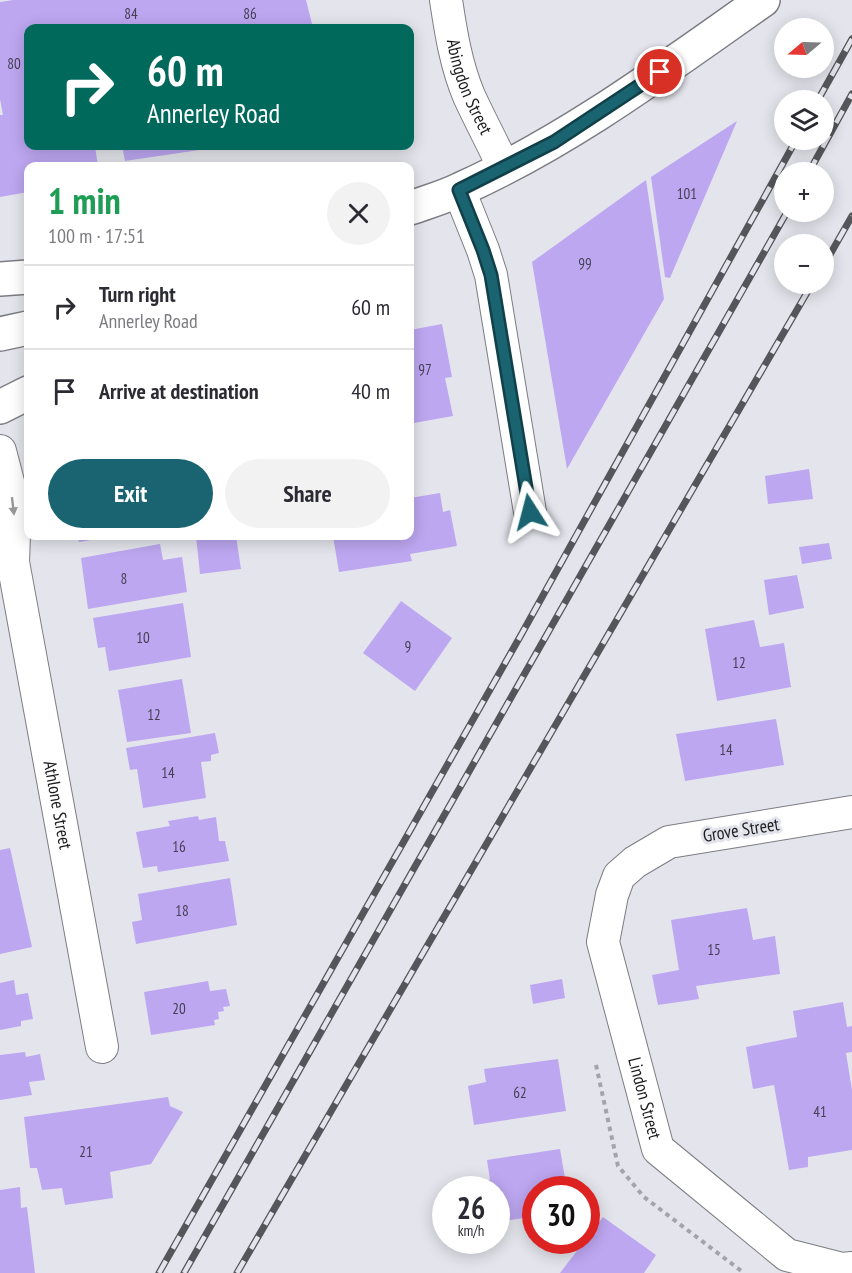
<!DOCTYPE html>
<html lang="en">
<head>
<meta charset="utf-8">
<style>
  :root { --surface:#fff; --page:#f2f2f3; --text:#2b2b33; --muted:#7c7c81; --line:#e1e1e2; --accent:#1a6371 }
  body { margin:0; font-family:"PT Sans Narrow",sans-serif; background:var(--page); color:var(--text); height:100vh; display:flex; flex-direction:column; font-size:22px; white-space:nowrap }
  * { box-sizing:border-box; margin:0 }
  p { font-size:20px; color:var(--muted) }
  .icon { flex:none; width:33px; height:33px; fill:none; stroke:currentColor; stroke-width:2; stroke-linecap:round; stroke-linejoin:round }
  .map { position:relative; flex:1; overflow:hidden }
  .side { position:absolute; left:24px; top:162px; width:390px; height:378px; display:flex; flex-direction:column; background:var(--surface); border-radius:12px; box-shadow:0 3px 15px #0003 }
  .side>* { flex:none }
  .hud { position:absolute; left:24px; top:24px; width:390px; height:126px; border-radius:12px; box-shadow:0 3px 15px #0003; background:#00695c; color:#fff; overflow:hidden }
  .needle { width:39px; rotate:251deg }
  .fabs { position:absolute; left:774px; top:18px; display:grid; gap:12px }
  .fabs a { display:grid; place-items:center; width:60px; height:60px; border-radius:50%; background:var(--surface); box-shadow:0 3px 15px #0003; font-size:30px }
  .speed { position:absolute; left:432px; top:1176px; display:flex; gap:12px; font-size:30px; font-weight:700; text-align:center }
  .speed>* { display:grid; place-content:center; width:78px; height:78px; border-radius:50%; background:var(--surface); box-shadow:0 3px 15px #0003; line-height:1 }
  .speed small { font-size:15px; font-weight:400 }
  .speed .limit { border:9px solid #d22; background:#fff; color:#111 }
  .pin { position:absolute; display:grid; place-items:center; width:51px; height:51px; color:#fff; margin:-26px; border:3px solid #fff; border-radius:50%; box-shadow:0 2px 6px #0007 }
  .me { position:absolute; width:66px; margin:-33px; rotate:351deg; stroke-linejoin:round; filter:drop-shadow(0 0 4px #0008) }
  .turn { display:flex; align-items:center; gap:21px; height:126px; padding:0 24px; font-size:27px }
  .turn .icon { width:78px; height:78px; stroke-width:2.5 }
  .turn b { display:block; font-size:42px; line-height:51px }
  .round { display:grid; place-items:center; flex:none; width:63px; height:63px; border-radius:32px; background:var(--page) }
  .summary { display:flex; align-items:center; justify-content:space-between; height:102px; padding:0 24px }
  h1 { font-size:36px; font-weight:700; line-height:45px; color:#1e9e55 }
  .cta { display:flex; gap:12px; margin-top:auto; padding:12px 24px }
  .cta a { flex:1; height:69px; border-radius:36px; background:var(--accent); color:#fff; font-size:24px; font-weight:700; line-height:69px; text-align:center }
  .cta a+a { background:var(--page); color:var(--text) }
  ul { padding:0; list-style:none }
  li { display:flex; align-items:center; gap:18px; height:84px; padding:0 24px; border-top:2px solid var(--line) }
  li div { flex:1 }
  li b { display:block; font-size:22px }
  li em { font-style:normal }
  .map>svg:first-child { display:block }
  .building { fill:#bda7f1 }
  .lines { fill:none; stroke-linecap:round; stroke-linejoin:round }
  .street-casing { stroke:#7c7c83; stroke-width:34 }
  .secondary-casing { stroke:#7c7c83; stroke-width:36 }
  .path { stroke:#a3a3a9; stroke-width:4; stroke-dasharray:4.5 4.5; stroke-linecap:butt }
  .street { stroke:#fff; stroke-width:32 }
  .secondary { stroke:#fff; stroke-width:33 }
  .rail-casing { stroke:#55565a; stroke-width:7 }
  .rail { stroke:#e4e5ec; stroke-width:4.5; stroke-dasharray:14; stroke-linecap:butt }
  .oneway { fill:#99999b }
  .route-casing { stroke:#114049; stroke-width:15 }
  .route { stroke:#1a6371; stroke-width:10 }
  .labels { text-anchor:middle; stroke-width:6; stroke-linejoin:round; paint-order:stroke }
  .number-label { font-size:15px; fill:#454054 }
  .street-label { font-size:18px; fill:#1d1d20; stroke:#e4e5ec }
</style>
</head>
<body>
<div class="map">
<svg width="852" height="1273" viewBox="0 0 852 1273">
  <rect width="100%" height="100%" fill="#e4e5ec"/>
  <g class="building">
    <path d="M13,0H306L313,28H28V146H95L98,166H28V192L0,197V115H3L0,99V2Z"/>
    <path d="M737,121L670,278L665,277L651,177Z"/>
    <path d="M122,146H213V148L125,161Z"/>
    <path d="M646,180L664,299L567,469L532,262Z"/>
    <path d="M442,324L452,377L445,378L453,416L414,423L410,402V330Z"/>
    <path d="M809,469L813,499L768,504L765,476Z"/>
    <path d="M440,493L443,512L450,510L457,546L410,554L412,561L339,572L333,536H410V498Z"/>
    <path d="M77,536H109V537L79,542Z"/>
    <path d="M196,536H236L241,569L200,574Z"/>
    <path d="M829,543L832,559L802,564L799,547Z"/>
    <path d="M160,544L163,560L182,557L187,592L88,609L81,558Z"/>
    <path d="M797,575L804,608L769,615L764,580Z"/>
    <path d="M401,601L452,638L415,691L363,653Z"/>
    <path d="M183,603L191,657L109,671L105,647L98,648L93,618Z"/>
    <path d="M754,620L760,647L784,643L791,687L717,701L705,629Z"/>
    <path d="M182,679L191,733L127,742L118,690Z"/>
    <path d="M776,719L784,765L685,781L676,734Z"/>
    <path d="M215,733L219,753L211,755V761L201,762L206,798L143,808L137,769L130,770L126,748Z"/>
    <path d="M198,816L199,820L216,817L219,841H225L229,861L158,872L157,866L143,868L136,832L170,826L168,821Z"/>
    <path d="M10,848L32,947L0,954V850Z"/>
    <path d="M230,878L237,925L136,944L132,922L142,920L138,894Z"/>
    <path d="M747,908L753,940L775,936L780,974L696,986L699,999L658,1005L652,975L679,970L671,920Z"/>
    <path d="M562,979L565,998L533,1004L530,985Z"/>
    <path d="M14,980L16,995L28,993L33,1019L21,1021V1026L0,1030V983Z"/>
    <path d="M208,981L210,991L226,989L230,1006L223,1007L224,1011L218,1012L219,1019L214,1020L215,1025L151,1035L144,992Z"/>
    <path d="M843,1002L847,1027L852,1026V1052L846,1053L852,1090V1150L808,1157V1167L789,1170L774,1085L753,1089L746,1047L797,1037L793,1011Z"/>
    <path d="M25,1052L26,1057L40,1054L45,1080L29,1082L32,1095L0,1100V1055Z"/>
    <path d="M558,1059L566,1111L474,1125L468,1086L486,1082L484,1069Z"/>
    <path d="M168,1097L170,1106L183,1112L151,1164L110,1172L113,1198L65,1205L62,1188L42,1190L37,1168H30L24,1117Z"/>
    <path d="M560,1149L567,1190H536V1216L499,1222L496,1208V1190H477L476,1182L490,1180L487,1160Z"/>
    <path d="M20,1187L21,1208L27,1207L35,1273H0V1190Z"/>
    <path d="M603,1217L656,1255L644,1273H560Z"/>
  </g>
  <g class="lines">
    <defs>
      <g id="street">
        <path id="s1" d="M446,0C451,33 456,65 469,96C480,120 493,144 504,168"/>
        <path d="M459,190L483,250L491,275L530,512"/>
        <path id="s2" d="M0,451L15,509L13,562L102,1047"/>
        <path id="s3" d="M852,812L669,842L635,862L619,876L612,895L603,942L658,1149L787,1255L842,1269L852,1268"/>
      </g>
      <g id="secondary">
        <path d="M410,208C427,202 445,197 461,189C570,140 666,68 763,0"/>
        <path d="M0,279L28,277"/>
        <path d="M0,334L28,328"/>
        <path d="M0,407L28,393"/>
      </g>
    </defs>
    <use href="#street" class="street-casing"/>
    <use href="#secondary" class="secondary-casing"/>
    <path class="path" d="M596,1065L618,1166L644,1197L744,1273"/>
    <use href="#street" class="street"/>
    <use href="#secondary" class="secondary"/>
    <defs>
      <g id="rail">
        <path d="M818,100L852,39"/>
        <path d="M809,172L852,94"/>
        <path d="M824,265L852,216"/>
        <path d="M159,1273L521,635L796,140"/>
        <path d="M184,1273L787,212"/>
        <path d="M237,1273L812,284"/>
      </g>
    </defs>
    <use href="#rail" class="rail-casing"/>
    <use href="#rail" class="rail"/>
  </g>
  <defs><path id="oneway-solid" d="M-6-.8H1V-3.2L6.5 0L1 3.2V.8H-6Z" transform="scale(1.5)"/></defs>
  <use class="oneway" href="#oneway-solid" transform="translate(13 506) rotate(83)"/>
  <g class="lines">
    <defs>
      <path id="route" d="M530,512L491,275L483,250L459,190L554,142L660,72"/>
    </defs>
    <use href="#route" class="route-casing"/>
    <use href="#route" class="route"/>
  </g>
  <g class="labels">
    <g class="number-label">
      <text x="131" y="19">84</text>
      <text x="250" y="19">86</text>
      <text x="14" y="69">80</text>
      <text x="687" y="199">101</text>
      <text x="585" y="269">99</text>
      <text x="425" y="375">97</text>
      <text x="124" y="584">8</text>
      <text x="143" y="643">10</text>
      <text x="408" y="652">9</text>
      <text x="739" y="668">12</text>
      <text x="154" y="720">12</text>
      <text x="726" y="755">14</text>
      <text x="168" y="778">14</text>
      <text x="179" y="852">16</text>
      <text x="182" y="916">18</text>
      <text x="714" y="955">15</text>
      <text x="179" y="1014">20</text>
      <text x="520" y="1098">62</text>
      <text x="820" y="1117">41</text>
      <text x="86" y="1157">21</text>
    </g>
    <g class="street-label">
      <text dy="6" stroke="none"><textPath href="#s1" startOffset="90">Abingdon Street</textPath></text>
      <text dy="6" stroke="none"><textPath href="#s2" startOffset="360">Athlone Street</textPath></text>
      <text transform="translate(741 830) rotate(-9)" y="6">Grove Street</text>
      <text dy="6" stroke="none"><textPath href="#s3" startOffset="476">Lindon Street</textPath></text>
    </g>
  </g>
</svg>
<div class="fabs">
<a><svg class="needle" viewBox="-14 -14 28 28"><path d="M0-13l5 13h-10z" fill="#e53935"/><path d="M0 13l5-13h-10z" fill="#7c7c81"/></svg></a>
<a><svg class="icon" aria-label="layers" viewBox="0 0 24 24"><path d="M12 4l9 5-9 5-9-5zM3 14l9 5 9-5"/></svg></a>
<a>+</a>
<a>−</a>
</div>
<div class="speed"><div>26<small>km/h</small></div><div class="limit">30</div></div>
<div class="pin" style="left:660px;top:72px;background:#d93025"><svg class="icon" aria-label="arrive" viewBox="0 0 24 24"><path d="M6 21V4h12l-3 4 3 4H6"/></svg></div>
<svg class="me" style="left:530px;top:512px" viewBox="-20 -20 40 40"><path d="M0-17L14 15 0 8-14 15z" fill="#1a6371" stroke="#fff" stroke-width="4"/></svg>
<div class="hud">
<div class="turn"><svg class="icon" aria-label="right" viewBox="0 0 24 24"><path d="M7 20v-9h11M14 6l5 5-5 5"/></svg><div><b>60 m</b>Annerley Road</div></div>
</div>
<section class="side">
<div class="summary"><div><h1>1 min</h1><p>100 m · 17:51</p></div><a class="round"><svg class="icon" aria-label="close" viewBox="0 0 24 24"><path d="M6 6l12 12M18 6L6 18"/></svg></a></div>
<ul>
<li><svg class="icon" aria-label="right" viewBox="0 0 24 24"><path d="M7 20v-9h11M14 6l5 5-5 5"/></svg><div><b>Turn right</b><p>Annerley Road</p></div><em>60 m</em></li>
<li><svg class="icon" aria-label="arrive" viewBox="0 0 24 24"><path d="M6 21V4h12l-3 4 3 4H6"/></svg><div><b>Arrive at destination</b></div><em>40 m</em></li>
</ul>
<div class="cta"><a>Exit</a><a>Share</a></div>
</section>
</div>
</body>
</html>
